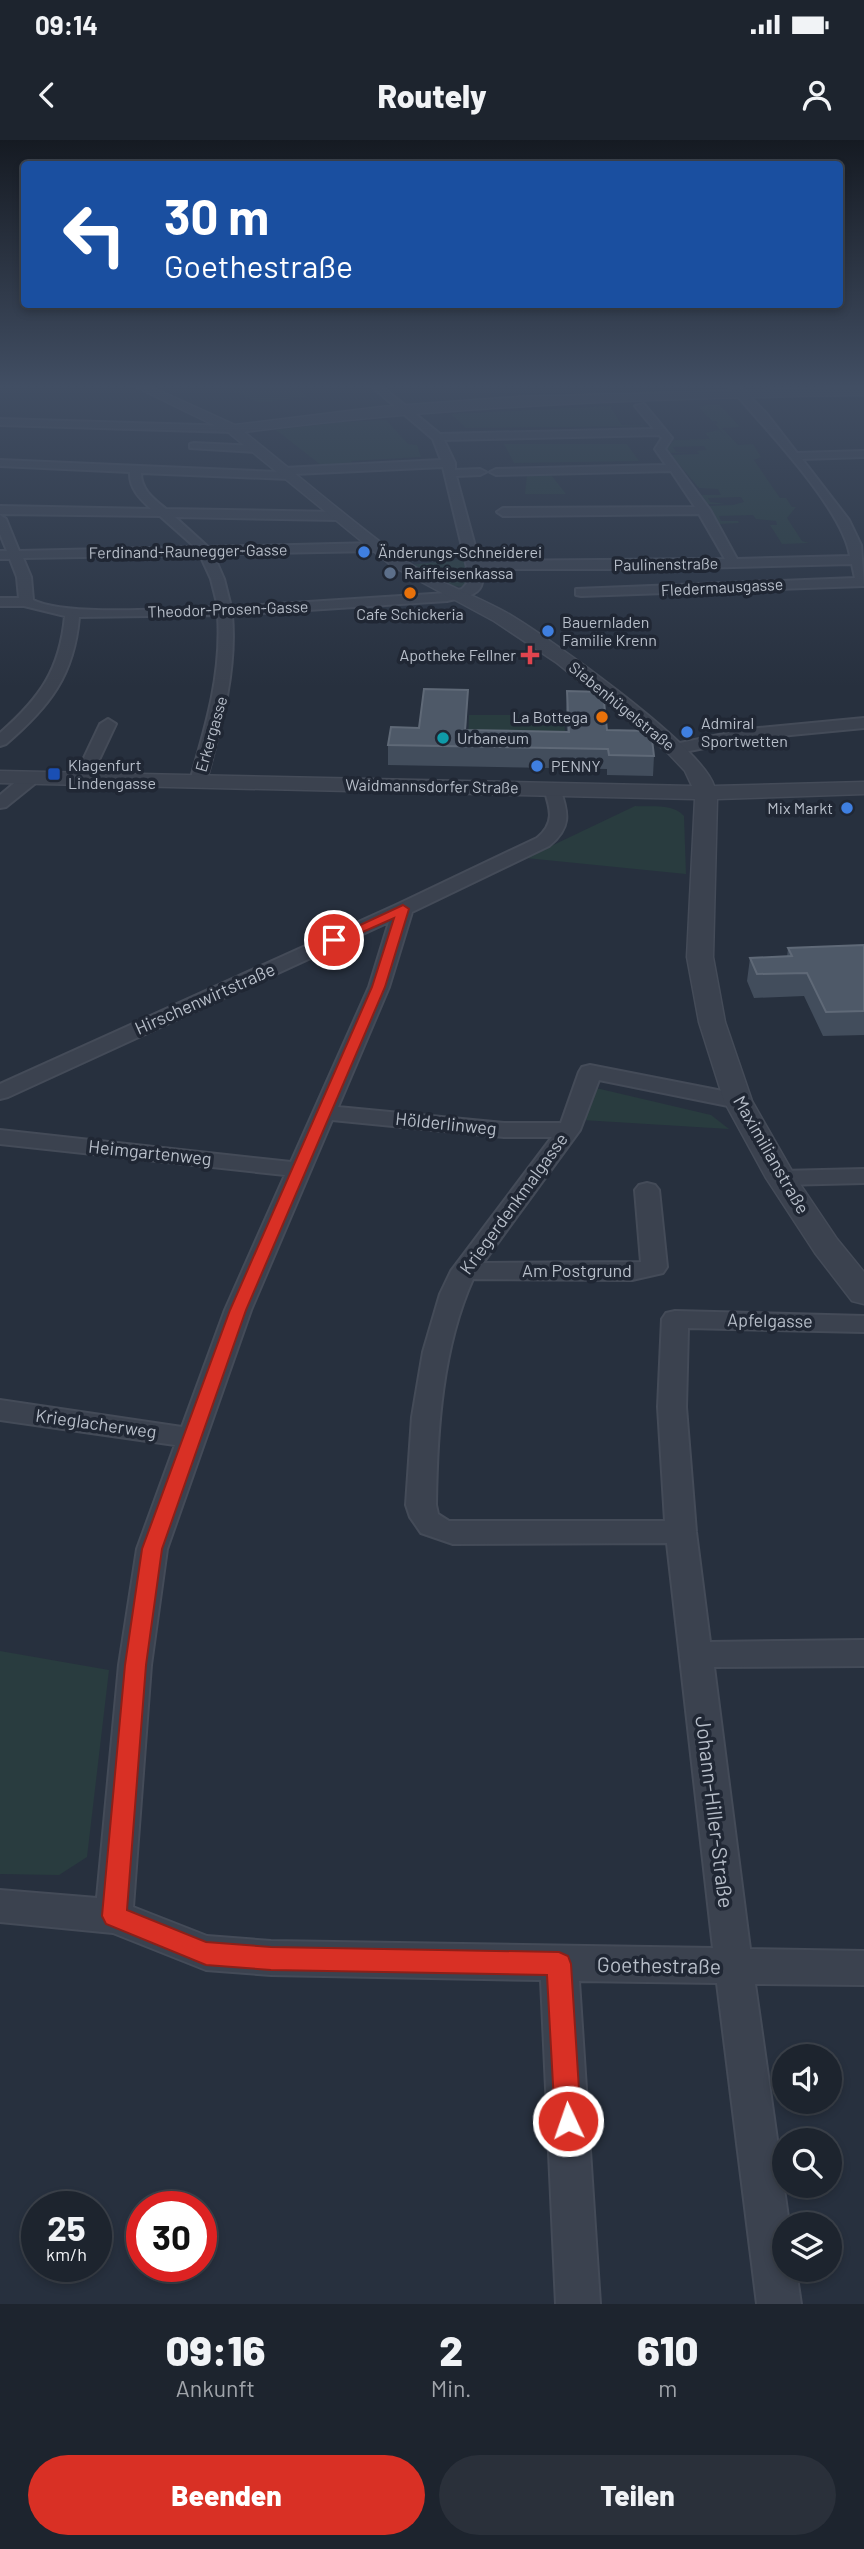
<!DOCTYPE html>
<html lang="de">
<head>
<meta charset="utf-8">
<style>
  :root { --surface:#1d242e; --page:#2a303a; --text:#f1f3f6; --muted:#a0a4aa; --line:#3b414a; --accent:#d93025 }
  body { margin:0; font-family:Barlow,sans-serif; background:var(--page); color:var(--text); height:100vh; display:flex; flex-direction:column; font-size:26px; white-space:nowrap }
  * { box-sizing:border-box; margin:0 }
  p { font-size:23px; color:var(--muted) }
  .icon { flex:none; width:38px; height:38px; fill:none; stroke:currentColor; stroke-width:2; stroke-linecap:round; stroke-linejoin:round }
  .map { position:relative; height:2164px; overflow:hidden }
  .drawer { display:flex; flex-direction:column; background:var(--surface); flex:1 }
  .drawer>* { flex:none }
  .top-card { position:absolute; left:21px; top:21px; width:822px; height:147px; border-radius:7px; box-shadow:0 4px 10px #0003,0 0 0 2px var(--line); background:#1a4fa0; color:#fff; overflow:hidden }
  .tools { position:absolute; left:772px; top:1904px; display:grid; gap:14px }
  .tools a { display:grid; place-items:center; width:70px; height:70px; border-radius:50%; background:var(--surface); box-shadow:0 4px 10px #0003,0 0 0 2px var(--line); font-size:35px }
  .speed { position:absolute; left:21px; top:2051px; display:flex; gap:14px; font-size:35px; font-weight:700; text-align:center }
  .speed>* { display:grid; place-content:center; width:91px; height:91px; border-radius:50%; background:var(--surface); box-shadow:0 4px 10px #0003,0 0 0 2px var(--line); line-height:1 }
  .speed small { font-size:18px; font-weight:400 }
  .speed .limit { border:10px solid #d22; background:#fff; color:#111 }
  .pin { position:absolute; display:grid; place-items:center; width:60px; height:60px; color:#fff; margin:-30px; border:4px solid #fff; border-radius:50%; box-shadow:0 2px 7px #0007 }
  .me { position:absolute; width:77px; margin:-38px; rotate:357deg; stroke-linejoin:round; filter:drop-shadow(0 0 5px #0008) }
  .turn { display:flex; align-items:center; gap:24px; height:147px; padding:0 28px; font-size:32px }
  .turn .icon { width:91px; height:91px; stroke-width:2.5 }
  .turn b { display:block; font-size:49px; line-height:60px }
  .eta { display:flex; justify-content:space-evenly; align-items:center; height:119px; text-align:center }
  .eta b { font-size:42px; font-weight:800; line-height:49px }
  .cta { display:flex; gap:14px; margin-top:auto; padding:14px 28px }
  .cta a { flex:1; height:80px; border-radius:42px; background:var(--accent); color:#fff; font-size:28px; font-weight:800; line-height:80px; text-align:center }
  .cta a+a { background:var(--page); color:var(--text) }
  .status { display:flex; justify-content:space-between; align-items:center; height:49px; padding:0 35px; background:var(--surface); direction:ltr }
  .status svg { height:19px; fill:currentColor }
  header { display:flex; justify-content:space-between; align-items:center; height:91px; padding:0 28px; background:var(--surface); font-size:32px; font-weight:800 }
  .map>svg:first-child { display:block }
  .green { fill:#293c3f }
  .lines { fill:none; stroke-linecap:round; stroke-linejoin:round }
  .minor-casing { stroke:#444b58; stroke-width:4 }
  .tertiary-casing { stroke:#444b58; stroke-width:3 }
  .minor { fill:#3b424f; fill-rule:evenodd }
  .tertiary { fill:#3b424f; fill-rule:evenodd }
  .wall { fill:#424d5c }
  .building { fill:#4e5968; stroke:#5f6977; stroke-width:2 }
  .route { fill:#d93025; stroke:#8d1f18; stroke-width:2 }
  .shop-dot { fill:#3f7fe0; stroke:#202734; stroke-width:2.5 }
  .service-dot { fill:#5c6f8a; stroke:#202734; stroke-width:2.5 }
  .food-dot { fill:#e8710a; stroke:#202734; stroke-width:2.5 }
  .health-dot { fill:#e0444e; stroke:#202734; stroke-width:2.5 }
  .culture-dot { fill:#0f9aa8; stroke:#202734; stroke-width:2.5 }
  .transit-dot { fill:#1a4fb4; stroke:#202734; stroke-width:2.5 }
  .labels { text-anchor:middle; stroke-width:7; stroke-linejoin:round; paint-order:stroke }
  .far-street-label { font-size:16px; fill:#b7bec9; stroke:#202734 }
  .far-poi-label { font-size:16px; fill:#b7bec9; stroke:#202734; text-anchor:start }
  .street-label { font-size:18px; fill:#b7bec9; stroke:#202734 }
  .near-street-label { font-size:21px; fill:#b7bec9; stroke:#202734 }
</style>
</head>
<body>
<div class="status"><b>09:14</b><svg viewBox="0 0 49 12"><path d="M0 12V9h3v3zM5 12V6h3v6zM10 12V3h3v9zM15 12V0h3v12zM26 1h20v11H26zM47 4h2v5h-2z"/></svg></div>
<header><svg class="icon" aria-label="back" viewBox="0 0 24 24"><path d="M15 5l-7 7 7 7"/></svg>Routely<svg class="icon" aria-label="person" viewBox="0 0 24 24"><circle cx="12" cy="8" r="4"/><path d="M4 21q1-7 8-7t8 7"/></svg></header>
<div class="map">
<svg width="864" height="2164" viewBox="0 0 864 2164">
  <rect width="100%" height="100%" fill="#27303e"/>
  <g class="green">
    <path d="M285,245L310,256L259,263L224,246Z"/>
    <path d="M719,264L740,287L722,288L738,305L753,304L761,317L754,320L780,358H786L792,367H796L787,378L802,401L809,403L782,404L770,385H777L776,381L756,379L753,375L719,376L721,381H738L739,383L718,384L707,366L733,365L744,362L741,357L708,358L710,362L726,364H706L701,355H721L718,349L699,348L671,315L699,314L697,311L707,310L704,306L673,307L676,312H692L670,313L667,309L674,300L710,299L705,293L719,290L727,298L715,284L718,283L716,281H712L698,266Z"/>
    <path d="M612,266L611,268L622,285L653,286L466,288L451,274Z"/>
    <path d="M386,280L408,304L417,305L421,317L351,321L353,325H321L276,290L341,282Z"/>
    <path d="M504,304H627L639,321L514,323Z"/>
    <path d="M527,335H551L566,354H525Z"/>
    <path d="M465,419L470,442L467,446C447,450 428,435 410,425Z"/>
    <path d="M469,575H530L531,579L564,577L566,606L468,605Z"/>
    <path d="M635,666C651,667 673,663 684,676L686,734L526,718Z"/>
    <path d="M596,948L711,975L729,989L582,980Z"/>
    <path d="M0,1511L109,1530L87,1717L59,1735L0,1734Z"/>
  </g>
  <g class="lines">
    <defs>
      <g id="minor">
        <path d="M370,245H380L440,294L654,289L635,266L644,264L672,298L665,309L710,370L737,419L850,416C843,368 761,284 728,245H738L766,273L797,313L864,311V317L802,319L849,380L861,405L864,446L581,456L576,455V449L855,438L852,424L654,429H481C488,456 468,456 447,461L232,475C237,532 221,586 206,641L198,646L190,641C206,586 222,533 218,475L79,477C74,536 49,567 6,604L0,606V593C40,558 60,530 65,476L24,466H0V458H19L17,437L10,419H0V411H7L0,394V375L6,379L19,411L195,407L160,376L0,374V366L151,369C140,359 129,348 130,332L0,326V320L279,332L284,328L441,320L433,299ZM659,295L662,298L655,309L666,325L496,329L490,332L496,335L671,331L695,367L503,368L497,372L503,376L699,374L725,419L479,421L456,336L480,335L486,332L480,329L455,330V323L444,300ZM443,327L470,440L462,449L447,453L231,467L224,439L213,414L375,411L381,407L375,403L208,407L175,377L338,380L344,376L338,372L166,369C154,359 141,350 141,333L290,339L294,338V334ZM200,415L211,439L218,467C175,468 67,477 33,460L31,437L23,418Z"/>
        <path d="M0,279L233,286L238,289L233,292L0,285Z"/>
        <path d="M194,303L257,306L262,309L257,312L190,308V304Z"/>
        <path d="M864,578V588L748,599L675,614L667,609L675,604L748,589Z"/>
        <path d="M108,579L116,584L90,639L82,644L76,643L74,639L100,584Z"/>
        <path d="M31,633L39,638L37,642L6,667L0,668V655L25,634Z"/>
        <path d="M552,644L560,649C569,674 571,688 549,706L412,772L389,847L338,967L504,983H561L579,932L582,927L590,925L738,954L746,956L749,961L746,966L738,968L599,940L580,990L483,1123L641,1122L635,1050L639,1045L647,1043L655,1045L659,1050L667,1127L663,1133L632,1140L473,1139C442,1208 437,1290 436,1365L438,1374L449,1381H665L658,1267L662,1179L666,1173L675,1171L864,1176V1192L688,1188L686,1267L696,1392L710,1502L864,1500V1526L714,1527L750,1809L864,1811V1845L755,1844L789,2084H784V2130H796L801,2164H757L717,1843L579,1841L600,2164H556L541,1840L271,1835L206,1830L113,1793L0,1782V1750L97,1758L119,1525L137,1409L175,1305L0,1280V1260L182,1287L225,1170L285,1035L0,1004V990L291,1022L369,847L389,782L8,957L0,959V944L396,765L537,698C555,683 551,670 544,649ZM332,980L504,997H552L451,1131L440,1154L423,1212L412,1277L406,1365L410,1377L421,1393L453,1404L667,1403L713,1808L271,1801L207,1796L133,1767L151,1525L167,1409L251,1170Z"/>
        <path d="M864,1029V1043L781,1045L773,1043L769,1038L773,1033L781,1031Z"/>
      </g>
      <path id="tertiary" d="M132,245H147L235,285L381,267L517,257L864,247V255C655,258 452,265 244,292C297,334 348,379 403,419C435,442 473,454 507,473C548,497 702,606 714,646L864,642V654L717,659L713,817L725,882L752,961L796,1038L837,1099L864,1132V1164L852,1161L815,1113L766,1038L724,961L699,882L687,817L695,659L0,643V631L692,646L685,631L668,613L557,523L494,481L392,426L228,292Z"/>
    </defs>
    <use href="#minor" class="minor-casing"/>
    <use href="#tertiary" class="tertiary-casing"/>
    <use href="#minor" class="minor"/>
    <use href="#tertiary" class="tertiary"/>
  </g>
  <g class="wall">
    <path d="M468,550L466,590L567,592L566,570L567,551L607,590L654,616L653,636L607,635V629L388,625V605L419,588Z"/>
    <path d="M864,805V895L823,896L804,856L754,858L747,841L750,818L787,817L788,808Z"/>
  </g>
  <g class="building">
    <path d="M424,549L468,550L465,590L569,592L567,551L603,552L607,590L651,591L654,616L609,615L608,609L388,605L391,587L419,588Z"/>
    <path d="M864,805V871L826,872L807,833L757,834L750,818L792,816L788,808Z"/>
  </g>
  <linearGradient id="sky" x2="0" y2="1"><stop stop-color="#151a22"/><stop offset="0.45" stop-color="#414e63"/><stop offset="1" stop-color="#414e63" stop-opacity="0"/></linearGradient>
  <rect width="864" height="547" fill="url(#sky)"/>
  <path class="route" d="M403,765L409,769L385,847L246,1170L162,1409L146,1525L127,1770L206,1802L271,1807L559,1812L568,1816L571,1824L581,1981L577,1990L568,1994L559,1990L555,1981L547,1835L271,1830L206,1825L106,1784L102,1776L125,1525L142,1409L230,1170L372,847L394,778L338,803H329L328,800Z"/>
  <g class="shop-dot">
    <circle cx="364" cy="412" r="7"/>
    <circle cx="548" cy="491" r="7"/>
    <circle cx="687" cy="592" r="7"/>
    <circle cx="537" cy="626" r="7"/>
    <circle cx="847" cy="668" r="7"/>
  </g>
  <circle class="service-dot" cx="390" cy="433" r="7"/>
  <g class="food-dot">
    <circle cx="410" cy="453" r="7"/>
    <circle cx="602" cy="577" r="7"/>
  </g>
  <path class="health-dot" d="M526.5 504.5h7v7h7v7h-7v7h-7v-7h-7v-7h7z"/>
  <circle class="culture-dot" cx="443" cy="598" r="7"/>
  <rect class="transit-dot" x="47" y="627" width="14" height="14" rx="3.5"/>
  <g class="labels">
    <g class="far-street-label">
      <text transform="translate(188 411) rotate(-1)" y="6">Ferdinand-Raunegger-Gasse</text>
      <text transform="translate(666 424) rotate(-1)" y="6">Paulinenstraße</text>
      <text transform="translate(722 447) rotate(-3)" y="6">Fledermausgasse</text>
      <text transform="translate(228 469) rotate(-2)" y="6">Theodor-Prosen-Gasse</text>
      <text transform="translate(622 566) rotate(39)" y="6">Siebenhügelstraße</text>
      <text transform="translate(211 594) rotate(-74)" y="6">Erkergasse</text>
      <text transform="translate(432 646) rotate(1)" y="6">Waidmannsdorfer Straße</text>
    </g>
    <g class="far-poi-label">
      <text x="378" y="418">Änderungs-Schneiderei</text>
      <text x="404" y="439">Raiffeisenkassa</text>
      <text x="410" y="480" text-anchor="middle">Cafe Schickeria</text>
      <text x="562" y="488">Bauernladen<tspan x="562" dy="18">Familie Krenn</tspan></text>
      <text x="516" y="521" text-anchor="end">Apotheke Fellner</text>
      <text x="588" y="583" text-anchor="end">La Bottega</text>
      <text x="701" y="589">Admiral<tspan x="701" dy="18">Sportwetten</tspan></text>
      <text x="457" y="604">Urbaneum</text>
      <text x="68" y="631">Klagenfurt<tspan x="68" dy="18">Lindengasse</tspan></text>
      <text x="551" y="632">PENNY</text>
      <text x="833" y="674" text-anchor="end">Mix Markt</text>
    </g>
    <g class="street-label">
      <text transform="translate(205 859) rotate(-24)" y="6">Hirschenwirtstraße</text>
      <text transform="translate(446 984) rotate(6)" y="6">Hölderlinweg</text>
      <text transform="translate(150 1013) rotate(6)" y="6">Heimgartenweg</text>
      <text transform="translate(771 1015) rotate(60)" y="6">Maximilianstraße</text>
      <text transform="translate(514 1064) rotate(-54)" y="6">Kriegerdenkmalgasse</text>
      <text x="577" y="1137">Am Postgrund</text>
      <text transform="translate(770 1181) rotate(1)" y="6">Apfelgasse</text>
      <text transform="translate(96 1284) rotate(8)" y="6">Krieglacherweg</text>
    </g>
    <g class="near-street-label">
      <text transform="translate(714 1672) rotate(83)" y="7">Johann-Hiller-Straße</text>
      <text transform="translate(659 1826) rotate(1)" y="7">Goethestraße</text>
    </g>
  </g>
</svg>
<div class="tools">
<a><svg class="icon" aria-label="sound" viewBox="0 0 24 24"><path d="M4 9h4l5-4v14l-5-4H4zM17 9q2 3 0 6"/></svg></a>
<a><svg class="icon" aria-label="search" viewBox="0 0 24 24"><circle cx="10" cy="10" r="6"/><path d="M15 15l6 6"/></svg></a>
<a><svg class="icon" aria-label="layers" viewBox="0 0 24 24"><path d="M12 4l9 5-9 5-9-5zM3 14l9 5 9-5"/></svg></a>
</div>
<div class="speed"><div>25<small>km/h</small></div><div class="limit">30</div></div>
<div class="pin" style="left:334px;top:800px;background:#d93025"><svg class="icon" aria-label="arrive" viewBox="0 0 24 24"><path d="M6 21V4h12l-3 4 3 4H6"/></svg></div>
<svg class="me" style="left:568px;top:1981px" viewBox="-20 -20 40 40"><circle r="17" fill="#d93025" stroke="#fff" stroke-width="3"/><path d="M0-11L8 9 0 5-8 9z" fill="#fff"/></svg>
<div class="top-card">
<div class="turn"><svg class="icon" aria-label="left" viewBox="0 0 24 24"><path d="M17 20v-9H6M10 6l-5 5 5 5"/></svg><div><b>30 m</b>Goethestraße</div></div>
</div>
</div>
<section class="drawer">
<div class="eta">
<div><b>09:16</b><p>Ankunft</p></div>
<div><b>2</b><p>Min.</p></div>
<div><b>610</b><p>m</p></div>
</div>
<div class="cta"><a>Beenden</a><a>Teilen</a></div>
</section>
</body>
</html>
